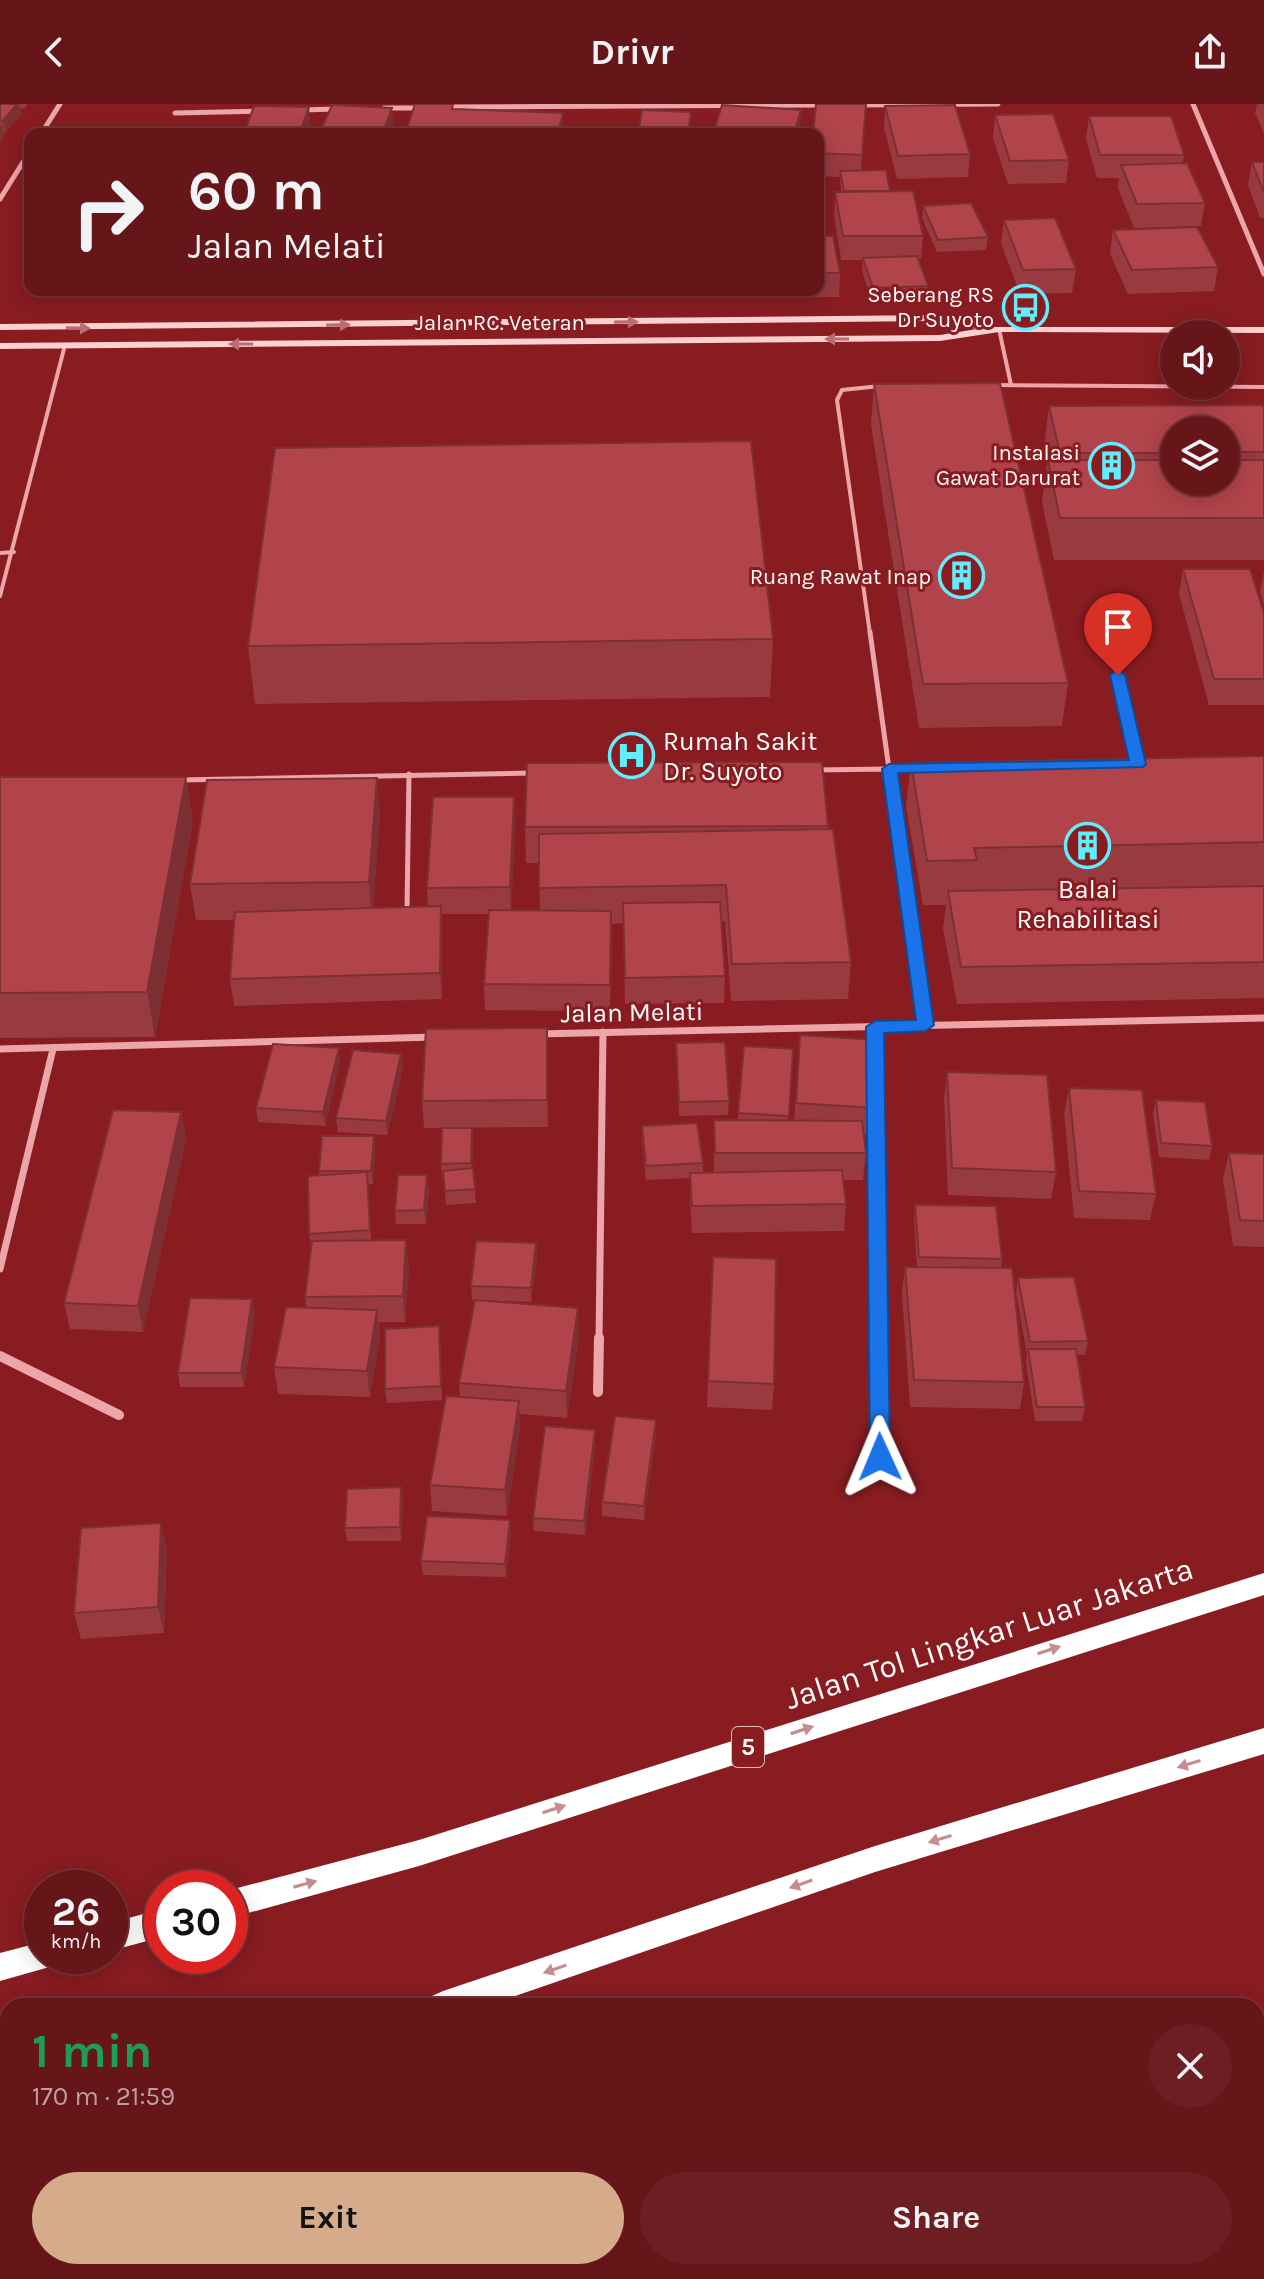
<!DOCTYPE html>
<html lang="en">
<head>
<meta charset="utf-8">
<style>
  :root { --surface:#661519; --page:#6c1e22; --text:#f1f3f6; --muted:#bc9fa2; --line:#793438; --accent:#d6ab8b }
  body { margin:0; font-family:Karla,sans-serif; background:var(--page); color:var(--text); height:100vh; display:flex; flex-direction:column; font-size:30px; white-space:nowrap }
  * { box-sizing:border-box; margin:0 }
  p { font-size:26px; color:var(--muted) }
  .icon { flex:none; width:44px; height:44px; fill:none; stroke:currentColor; stroke-width:2; stroke-linecap:round; stroke-linejoin:round }
  .map { position:relative; flex:1; overflow:hidden }
  .details { position:absolute; left:0px; top:1894px; width:1264px; height:282px; display:flex; flex-direction:column; background:var(--surface); border-radius:24px 24px 0 0; box-shadow:0 4px 20px #0003,0 0 0 2px var(--line) }
  .details>* { flex:none }
  .top-card { position:absolute; left:24px; top:24px; width:800px; height:168px; border-radius:16px; box-shadow:0 4px 20px #0003,0 0 0 2px var(--line); background:#661519; color:var(--text); overflow:hidden }
  .tools { position:absolute; left:1160px; top:216px; display:grid; gap:16px }
  .tools a { display:grid; place-items:center; width:80px; height:80px; border-radius:50%; background:var(--surface); box-shadow:0 4px 20px #0003,0 0 0 2px var(--line); font-size:40px }
  .speed { position:absolute; left:24px; top:1766px; display:flex; gap:16px; font-size:40px; font-weight:700; text-align:center }
  .speed>* { display:grid; place-content:center; width:104px; height:104px; border-radius:50%; background:var(--surface); box-shadow:0 4px 20px #0003,0 0 0 2px var(--line); line-height:1 }
  .speed small { font-size:20px; font-weight:400 }
  .speed .limit { border:12px solid #d22; background:#fff; color:#111 }
  .pin { position:absolute; display:grid; place-items:center; width:68px; height:68px; color:#fff; margin:-82px -34px; border-radius:50% 50% 50% 0; rotate:-45deg; box-shadow:0 0 8px #0007 }
  .pin .icon { rotate:45deg }
  .me { position:absolute; width:88px; margin:-44px; rotate:359deg; stroke-linejoin:round; filter:drop-shadow(0 0 6px #0008) }
  .turn { display:flex; align-items:center; gap:28px; height:168px; padding:0 32px; font-size:36px }
  .turn .icon { width:104px; height:104px; stroke-width:2.5 }
  .turn b { display:block; font-size:56px; line-height:68px }
  .round { display:grid; place-items:center; flex:none; width:84px; height:84px; border-radius:42px; background:var(--page) }
  .headline { display:flex; align-items:center; justify-content:space-between; height:136px; padding:0 32px }
  h1 { font-size:48px; font-weight:700; line-height:60px; color:#1e9e55 }
  .cta { display:flex; gap:16px; margin-top:auto; padding:16px 32px }
  .cta a { flex:1; height:92px; border-radius:48px; background:var(--accent); color:#111; font-size:32px; font-weight:700; line-height:92px; text-align:center }
  .cta a+a { background:var(--page); color:var(--text) }
  header { display:flex; justify-content:space-between; align-items:center; height:104px; padding:0 32px; background:var(--surface); font-size:36px; font-weight:700 }
  .map>svg:first-child { display:block }
  .lines { fill:none; stroke-linecap:round; stroke-linejoin:round }
  .lane-far1 { stroke:#eca5a9; stroke-width:4 }
  .lane { stroke:#eca5a9; stroke-width:5 }
  .street-far2 { stroke:#eca5a9; stroke-width:5 }
  .street-far1 { stroke:#eca5a9; stroke-width:7 }
  .street { stroke:#eca5a9; stroke-width:10 }
  .secondary { fill:#f9d1d2; fill-rule:evenodd }
  .highway { fill:#fff; fill-rule:evenodd }
  .wall { fill:#983a40; fill-rule:evenodd }
  .shaded-wall { fill:#7c3034 }
  .building { fill:#b1444b; stroke:#7c3034; stroke-width:2 }
  .oneway { fill:#bb6d71 }
  .oneway2 { fill:#c48e90 }
  .route { fill:#1a73e8; stroke:#114b97; stroke-width:2 }
  .labels { text-anchor:middle; stroke-width:6; stroke-linejoin:round; paint-order:stroke }
  .far-poi-label { font-size:22px; fill:#fff; stroke:#881c21; text-anchor:end }
  .far-street-label { font-size:22px; fill:#fff; stroke:#881c21 }
  .shield { fill:#881c21; stroke:#dbbbbc; stroke-width:2 }
  .shield-label { font-size:24px; font-weight:bold; fill:#fff }
  .poi-label { font-size:26px; fill:#fff; stroke:#881c21; text-anchor:start }
  .street-label { font-size:26px; fill:#fff; stroke:#881c21 }
  .near-street-label { font-size:32px; fill:#fff; stroke:#881c21 }
</style>
</head>
<body>
<header><svg class="icon" aria-label="back" viewBox="0 0 24 24"><path d="M15 5l-7 7 7 7"/></svg>Drivr<svg class="icon" aria-label="share" viewBox="0 0 24 24"><path d="M12 15V3M7 8l5-5 5 5M5 13v7h14v-7"/></svg></header>
<div class="map">
<svg width="1264" height="2175" viewBox="0 0 1264 2175">
  <rect width="100%" height="100%" fill="#881c21"/>
  <g class="lines">
    <g class="lane-far1">
      <path d="M999,225L1011,281"/>
      <path d="M992,281L1264,283"/>
      <path d="M0,449L14,448"/>
      <path d="M0,492L65,241"/>
      <path d="M1104,512L1108,530"/>
      <path d="M870,530L837,296L842,286L880,282"/>
    </g>
    <g class="lane">
      <path d="M870,528L889,665L915,664"/>
      <path d="M1108,528L1138,660"/>
      <path d="M815,666L889,665L926,921"/>
      <path d="M180,676L532,669"/>
      <path d="M407,805L409,670"/>
    </g>
    <g class="street-far2">
      <path d="M1193,0L1264,170"/>
      <path d="M856,1L998,0"/>
      <path d="M448,3L826,1"/>
      <path d="M384,4H422"/>
      <path d="M300,6L338,5"/>
      <path d="M175,9L262,7"/>
      <path d="M41,30L60,0"/>
      <path d="M0,95L30,47"/>
    </g>
    <g class="street-far1">
      <path d="M875,923L879,1236"/>
      <path d="M537,930L1264,914"/>
      <path d="M0,945L435,933"/>
      <path d="M0,1165L53,945"/>
      <path d="M599,1236L603,928"/>
    </g>
    <g class="street">
      <path d="M879,1234L880,1353"/>
      <path d="M0,1252L119,1311"/>
      <path d="M598,1288L599,1234"/>
      <path d="M1256,2046L1264,2042"/>
      <path d="M999,2175L1015,2168"/>
    </g>
    <path class="secondary" d="M933,211L993,223H1264V229L999,228L940,237L0,245V239L940,231L977,225L933,217L0,226V220Z"/>
    <g class="highway">
      <path d="M1264,1469V1491L419,1762L230,1814V1786L419,1736Z"/>
      <path d="M1264,1624V1650L875,1768L486,1902H427L432,1892L443,1887L875,1742Z"/>
      <path d="M162,1805V1833L110,1847V1819Z"/>
      <path d="M42,1838V1852H57L53,1862L0,1877V1849Z"/>
      <path d="M8,2005V2037L0,2039V2007Z"/>
    </g>
  </g>
  <g class="wall">
    <path d="M0,0H28L24,5L20,4L21,10L5,29L4,28V32L0,38Z"/>
    <path d="M866,0L861,66L890,87L923,132L921,155H918L928,182L927,194L872,197L862,167L863,156H841L834,111L835,88L841,87L840,73L818,72V30Z"/>
    <path d="M1257,0H1264V29L1255,9Z"/>
    <path d="M885,2L970,50L968,73L897,75L884,24Z"/>
    <path d="M995,11L1069,56L1066,79L1008,80L993,34Z"/>
    <path d="M1089,12L1184,51L1183,59L1205,99L1201,122L1134,124L1118,84L1119,74H1097L1086,35Z"/>
    <path d="M1252,58H1264V114H1260L1248,81Z"/>
    <path d="M923,102L988,133L986,146L937,148L922,114Z"/>
    <path d="M1004,116L1076,165L1072,189L1020,190L1001,139Z"/>
    <path d="M1113,126L1218,163L1214,187L1128,190L1110,150Z"/>
    <path d="M818,132L840,169L839,193L745,194L744,186H818Z"/>
    <path d="M667,186H714V190L668,192Z"/>
    <path d="M874,280L1068,579L1062,622L919,624L871,321Z"/>
    <path d="M1264,301V456H1054L1042,398L1047,360L1044,344L1049,302ZM1174,326H1226V378H1174Z"/>
    <path d="M1183,465L1264,509V601H1209L1179,490Z"/>
    <path d="M1264,467V501L1260,488Z"/>
    <path d="M773,535L770,593L255,600L248,542Z"/>
    <path d="M1264,652V894L957,900L943,824L946,801H923L906,702L911,659Z"/>
    <path d="M0,673L193,716L155,933L0,934Z"/>
    <path d="M380,710L373,804L428,802L427,784L515,719L511,806H540L539,759H526L525,723L828,722L851,858L848,895L731,897L725,817H722L725,872L724,899L625,900L623,819L612,820L610,907L485,906L484,880L489,810H441L442,828V895L234,902L230,875L235,816H196L190,780Z"/>
    <path d="M800,931L874,1004L872,1030H864L866,1049L863,1076H843L846,1100L844,1127L692,1129L690,1096V1074L646,1076L642,1036V1022L703,1059V1069H714V1016H738L744,942L793,945L788,1017H794Z"/>
    <path d="M676,939L729,997L728,1011L679,1012Z"/>
    <path d="M401,950L403,964L387,1031L338,1028L336,1014Z"/>
    <path d="M548,951V1023L424,1024L422,997Z"/>
    <path d="M340,958L325,1022L258,1018L256,1004Z"/>
    <path d="M947,968L1056,1068L1051,1095L948,1091L944,994Z"/>
    <path d="M1069,984L1156,1090L1150,1116L1074,1114L1064,1010Z"/>
    <path d="M1156,996L1212,1042L1209,1056L1159,1053L1153,1010Z"/>
    <path d="M181,1008L186,1035L143,1228L70,1225L64,1199Z"/>
    <path d="M374,1032L375,1046L373,1080H368L371,1136L409,1163L405,1218H379L380,1232L370,1293L278,1290L274,1263L306,1203L305,1193L311,1142L309,1130L319,1071V1067Z"/>
    <path d="M473,1038L472,1064H473L476,1099L446,1101L444,1074H442L441,1060Z"/>
    <path d="M1229,1049L1264,1050V1143L1233,1142L1223,1075Z"/>
    <path d="M429,1085L426,1120H396L395,1107Z"/>
    <path d="M915,1101L1002,1155L1001,1164L1024,1278L1020,1305L910,1303L902,1189L905,1163H917L914,1115Z"/>
    <path d="M536,1139L537,1153L531,1198L472,1196L471,1182Z"/>
    <path d="M713,1153L774,1280L772,1306L707,1303Z"/>
    <path d="M1018,1174L1088,1237L1085,1251H1077L1085,1303L1082,1317H1035L1026,1259L1027,1251L1016,1188Z"/>
    <path d="M255,1209L244,1283H180L178,1269Z"/>
    <path d="M579,1231L567,1314L519,1310L520,1323L507,1412L432,1407L430,1381L460,1293L459,1279Z"/>
    <path d="M440,1236L442,1296L387,1299L385,1285Z"/>
    <path d="M595,1326V1340L585,1431L534,1427L533,1414Z"/>
    <path d="M656,1330L644,1416L602,1412V1398Z"/>
    <path d="M401,1383L403,1397L401,1437H347L345,1424Z"/>
    <path d="M511,1429L506,1473L423,1471L421,1457Z"/>
    <path d="M167,1445L164,1529L81,1535L74,1509Z"/>
    <path d="M1256,2117L1264,2175H1243L1239,2168H1256Z"/>
  </g>
  <g class="shaded-wall">
    <path d="M17,0H19L21,10L5,29L3,17Z"/>
    <path d="M309,3L311,26L310,30H299Z"/>
    <path d="M392,4L394,27L393,30H382Z"/>
    <path d="M801,6L800,29L794,30Z"/>
    <path d="M563,9L564,30H558Z"/>
    <path d="M2,20L4,32L0,38V23Z"/>
    <path d="M186,673L193,716L155,933L147,888Z"/>
    <path d="M377,674L380,710L372,814L369,778Z"/>
    <path d="M514,693L515,719L511,809L510,783Z"/>
    <path d="M441,802L442,828V895L440,869Z"/>
    <path d="M611,807L612,833L610,907V881Z"/>
    <path d="M547,924L548,951V1023L547,996Z"/>
    <path d="M339,944L340,958L325,1022L323,1008Z"/>
    <path d="M401,950L403,964L387,1031L386,1017Z"/>
    <path d="M181,1008L186,1035L143,1228L138,1202Z"/>
    <path d="M472,1024L473,1038L471,1073V1059Z"/>
    <path d="M374,1032L375,1046L373,1080L371,1067Z"/>
    <path d="M427,1071L429,1085L426,1120L424,1106Z"/>
    <path d="M406,1136L409,1163L405,1218L403,1192Z"/>
    <path d="M536,1139L537,1153L531,1198V1184Z"/>
    <path d="M252,1195L255,1209L244,1283L241,1269Z"/>
    <path d="M578,1204L579,1231L567,1314L566,1287Z"/>
    <path d="M377,1206L380,1232L370,1293L367,1267Z"/>
    <path d="M519,1297L520,1323L507,1412L505,1386Z"/>
    <path d="M656,1316V1330L644,1416V1402Z"/>
    <path d="M595,1326V1340L585,1431L584,1417Z"/>
    <path d="M401,1383L403,1397L401,1437L400,1423Z"/>
    <path d="M510,1416L511,1429L506,1473L505,1460Z"/>
    <path d="M161,1419L167,1445L164,1529L158,1503Z"/>
  </g>
  <g class="building">
    <path d="M0,0H17L3,17L0,16Z"/>
    <path d="M415,0H453L452,5L563,9L558,30H402L403,27H406Z"/>
    <path d="M816,0H866L862,51L818,49V30H813Z"/>
    <path d="M332,1L392,4L382,30H319Z"/>
    <path d="M722,1L801,6L794,30H713Z"/>
    <path d="M955,1L970,50L898,52L885,2Z"/>
    <path d="M254,2L309,3L299,30H244Z"/>
    <path d="M642,6L691,8L688,30H638Z"/>
    <path d="M1053,10L1069,56L1010,57L995,11Z"/>
    <path d="M1089,12H1171L1184,51H1100Z"/>
    <path d="M1252,58H1264V89Z"/>
    <path d="M1187,59L1205,99L1137,100L1121,61Z"/>
    <path d="M886,66L890,87H844L840,67Z"/>
    <path d="M913,87L923,132H843L835,88Z"/>
    <path d="M971,99L988,133L938,136L923,102Z"/>
    <path d="M1055,114L1076,165L1023,166L1004,116Z"/>
    <path d="M1197,123L1218,163L1132,166L1113,126Z"/>
    <path d="M818,132H833L840,169H818Z"/>
    <path d="M917,152L928,182L873,184L863,154Z"/>
    <path d="M1000,279L1068,579L923,580L874,280Z"/>
    <path d="M1264,301V348H1226V326H1174V349H1060L1049,302Z"/>
    <path d="M751,337L773,535L248,542L275,344Z"/>
    <path d="M1048,356H1174V378H1226V356H1264V414H1060Z"/>
    <path d="M1183,465H1250L1264,509V575H1214Z"/>
    <path d="M1264,652V738L974,744L977,756L927,757L911,659Z"/>
    <path d="M822,658L828,722L525,723L527,659Z"/>
    <path d="M0,673H186L147,888L0,889Z"/>
    <path d="M377,674L369,778L190,780L207,676Z"/>
    <path d="M433,693H514L510,783L427,784Z"/>
    <path d="M833,725L851,858L732,860L726,781L539,784V730Z"/>
    <path d="M1264,782V858L961,863L948,787Z"/>
    <path d="M720,798L725,872L625,874L623,799Z"/>
    <path d="M441,802L440,869L230,875L235,808Z"/>
    <path d="M489,806L611,807L610,881L484,880Z"/>
    <path d="M547,924V996L422,997L426,925Z"/>
    <path d="M800,931L876,936L874,1004L796,999Z"/>
    <path d="M725,938L729,997L679,998L676,939Z"/>
    <path d="M273,940L339,944L323,1008L256,1004Z"/>
    <path d="M744,942L793,945L789,1012L738,1009Z"/>
    <path d="M353,946L401,950L386,1017L336,1014Z"/>
    <path d="M947,968L1047,971L1056,1068L952,1064Z"/>
    <path d="M1069,984L1142,986L1156,1090L1079,1087Z"/>
    <path d="M1156,996L1205,998L1212,1042L1161,1039Z"/>
    <path d="M113,1006L181,1008L138,1202L64,1199Z"/>
    <path d="M714,1016L862,1017L866,1049H715Z"/>
    <path d="M697,1019L703,1059L646,1062L642,1022Z"/>
    <path d="M442,1024H472L471,1059L441,1060Z"/>
    <path d="M322,1032H374L371,1067H319Z"/>
    <path d="M1229,1049L1264,1050V1117L1240,1116Z"/>
    <path d="M473,1064L475,1085L445,1087L443,1067Z"/>
    <path d="M842,1066L846,1100L692,1102L690,1069Z"/>
    <path d="M367,1068L370,1126L309,1130L308,1072Z"/>
    <path d="M398,1071H427L424,1106L395,1107Z"/>
    <path d="M915,1101L996,1102L1002,1155L919,1153Z"/>
    <path d="M406,1136L403,1192L305,1193L312,1137Z"/>
    <path d="M476,1137L536,1139L531,1184L471,1182Z"/>
    <path d="M713,1153L776,1155L774,1280L708,1277Z"/>
    <path d="M905,1163L1012,1164L1024,1278L914,1276Z"/>
    <path d="M1074,1173L1088,1237L1030,1238L1018,1174Z"/>
    <path d="M190,1194L252,1195L241,1269H178Z"/>
    <path d="M475,1196L578,1204L566,1287L459,1279Z"/>
    <path d="M286,1203L377,1206L367,1267L274,1263Z"/>
    <path d="M439,1222L441,1282L385,1285V1225Z"/>
    <path d="M1028,1245H1076L1085,1303H1037Z"/>
    <path d="M446,1292L519,1297L505,1386L430,1381Z"/>
    <path d="M615,1312L656,1316L644,1402L602,1398Z"/>
    <path d="M545,1322L595,1326L584,1417L533,1414Z"/>
    <path d="M401,1383L400,1423L345,1424L347,1385Z"/>
    <path d="M427,1412L510,1416L505,1460L421,1457Z"/>
    <path d="M161,1419L158,1503L74,1509L81,1424Z"/>
    <path d="M1264,2114V2174L1256,2160V2117Z"/>
    <path d="M1120,2168H1234L1237,2175H1123Z"/>
  </g>
  <defs><path id="oneway-solid" d="M-6-.8H1V-3.2L6.5 0L1 3.2V.8H-6Z" transform="scale(2)"/></defs>
  <g class="oneway">
    <use href="#oneway-solid" transform="translate(626 218) rotate(-1)"/>
    <use href="#oneway-solid" transform="translate(338 221) rotate(-1)"/>
    <use href="#oneway-solid" transform="translate(78 224) rotate(1)"/>
    <use href="#oneway-solid" transform="translate(837 235) rotate(180)"/>
    <use href="#oneway-solid" transform="translate(241 240) rotate(180)"/>
  </g>
  <g class="oneway2">
    <use href="#oneway-solid" transform="translate(1049 1546) rotate(-18)"/>
    <use href="#oneway-solid" transform="translate(802 1626) rotate(-18)"/>
    <use href="#oneway-solid" transform="translate(1189 1660) rotate(163)"/>
    <use href="#oneway-solid" transform="translate(554 1705) rotate(-18)"/>
    <use href="#oneway-solid" transform="translate(940 1735) rotate(163)"/>
    <use href="#oneway-solid" transform="translate(305 1780) rotate(-15)"/>
    <use href="#oneway-solid" transform="translate(801 1780) rotate(161)"/>
    <use href="#oneway-solid" transform="translate(555 1865) rotate(161)"/>
  </g>
  <path class="route" d="M1118,566L1125,571L1146,660L1143,663L898,669L934,921L926,927L884,929L890,1353L880,1361L870,1353L866,923L875,917L916,916L882,665L889,660L1129,656L1110,571Z"/>
  <defs>
    <symbol id="bus-ring" viewBox="-11 -11 22 22"><circle r="9.5" fill="#881c21" stroke="#62edfc" stroke-width="1.5"/><path d="M-5-6H5V4H4V6H2V4H-2V6H-4V4H-5ZM-3.5-4V0h7V-4ZM-3.5 1.2v1.5H-2V1.2ZM2 1.2v1.5H3.5V1.2Z" fill="#62edfc"/></symbol>
    <symbol id="building-ring" viewBox="-11 -11 22 22"><circle r="9.5" fill="#881c21" stroke="#62edfc" stroke-width="1.5"/><path d="M-4-6H4V6H1V3H-1V6H-4ZM-2.5-4.3h1.7v1.8h-1.7ZM.8-4.3h1.7v1.8H.8ZM-2.5-1h1.7V.8h-1.7ZM.8-1h1.7V.8H.8Z" fill="#62edfc"/></symbol>
    <symbol id="hospital-ring" viewBox="-11 -11 22 22"><circle r="9.5" fill="#881c21" stroke="#62edfc" stroke-width="1.5"/><path d="M-5-5h3v3.5h4V-5h3V5h-3V1.5h-4V5h-3Z" fill="#62edfc"/></symbol>
  </defs>
  <g fill-rule="evenodd">
    <use href="#bus-ring" x="1000" y="178" width="51" height="51"/>
    <use href="#building-ring" x="1086" y="336" width="51" height="51"/>
    <use href="#building-ring" x="936" y="446" width="51" height="51"/>
    <use href="#hospital-ring" x="606" y="626" width="51" height="51"/>
    <use href="#building-ring" x="1062" y="716" width="51" height="51"/>
  </g>
  <g class="labels">
    <g class="far-poi-label">
      <text x="994" y="198">Seberang RS<tspan x="994" dy="25">Dr Suyoto</tspan></text>
      <text x="1080" y="356">Instalasi<tspan x="1080" dy="25">Gawat Darurat</tspan></text>
      <text x="931" y="480">Ruang Rawat Inap</text>
    </g>
    <g class="far-street-label">
      <text x="500" y="226">Jalan RC. Veteran</text>
    </g>
    <rect class="shield" x="732" y="1623" width="32" height="40" rx="6"/>
    <g class="shield-label">
      <text x="748" y="1651">5</text>
    </g>
    <g class="poi-label">
      <text x="663" y="646">Rumah Sakit<tspan x="663" dy="30">Dr. Suyoto</tspan></text>
      <text x="1088" y="794" text-anchor="middle">Balai<tspan x="1088" dy="30">Rehabilitasi</tspan></text>
    </g>
    <g class="street-label">
      <text transform="translate(632 908) rotate(-1)" y="9">Jalan Melati</text>
    </g>
    <g class="near-street-label">
      <text transform="translate(989 1529) rotate(-18)" y="11">Jalan Tol Lingkar Luar Jakarta</text>
    </g>
  </g>
</svg>
<div class="tools">
<a><svg class="icon" aria-label="sound" viewBox="0 0 24 24"><path d="M4 9h4l5-4v14l-5-4H4zM17 9q2 3 0 6"/></svg></a>
<a><svg class="icon" aria-label="layers" viewBox="0 0 24 24"><path d="M12 4l9 5-9 5-9-5zM3 14l9 5 9-5"/></svg></a>
</div>
<div class="speed"><div>26<small>km/h</small></div><div class="limit">30</div></div>
<div class="pin" style="left:1118px;top:571px;background:#d93025"><svg class="icon" aria-label="arrive" viewBox="0 0 24 24"><path d="M6 21V4h12l-3 4 3 4H6"/></svg></div>
<svg class="me" style="left:880px;top:1353px" viewBox="-20 -20 40 40"><path d="M0-17L14 15 0 8-14 15z" fill="#1a73e8" stroke="#fff" stroke-width="4"/></svg>
<div class="top-card">
<div class="turn"><svg class="icon" aria-label="right" viewBox="0 0 24 24"><path d="M7 20v-9h11M14 6l5 5-5 5"/></svg><div><b>60 m</b>Jalan Melati</div></div>
</div>
<section class="details">
<div class="headline"><div><h1>1 min</h1><p>170 m · 21:59</p></div><a class="round"><svg class="icon" aria-label="close" viewBox="0 0 24 24"><path d="M6 6l12 12M18 6L6 18"/></svg></a></div>
<div class="cta"><a>Exit</a><a>Share</a></div>
</section>
</div>
</body>
</html>
